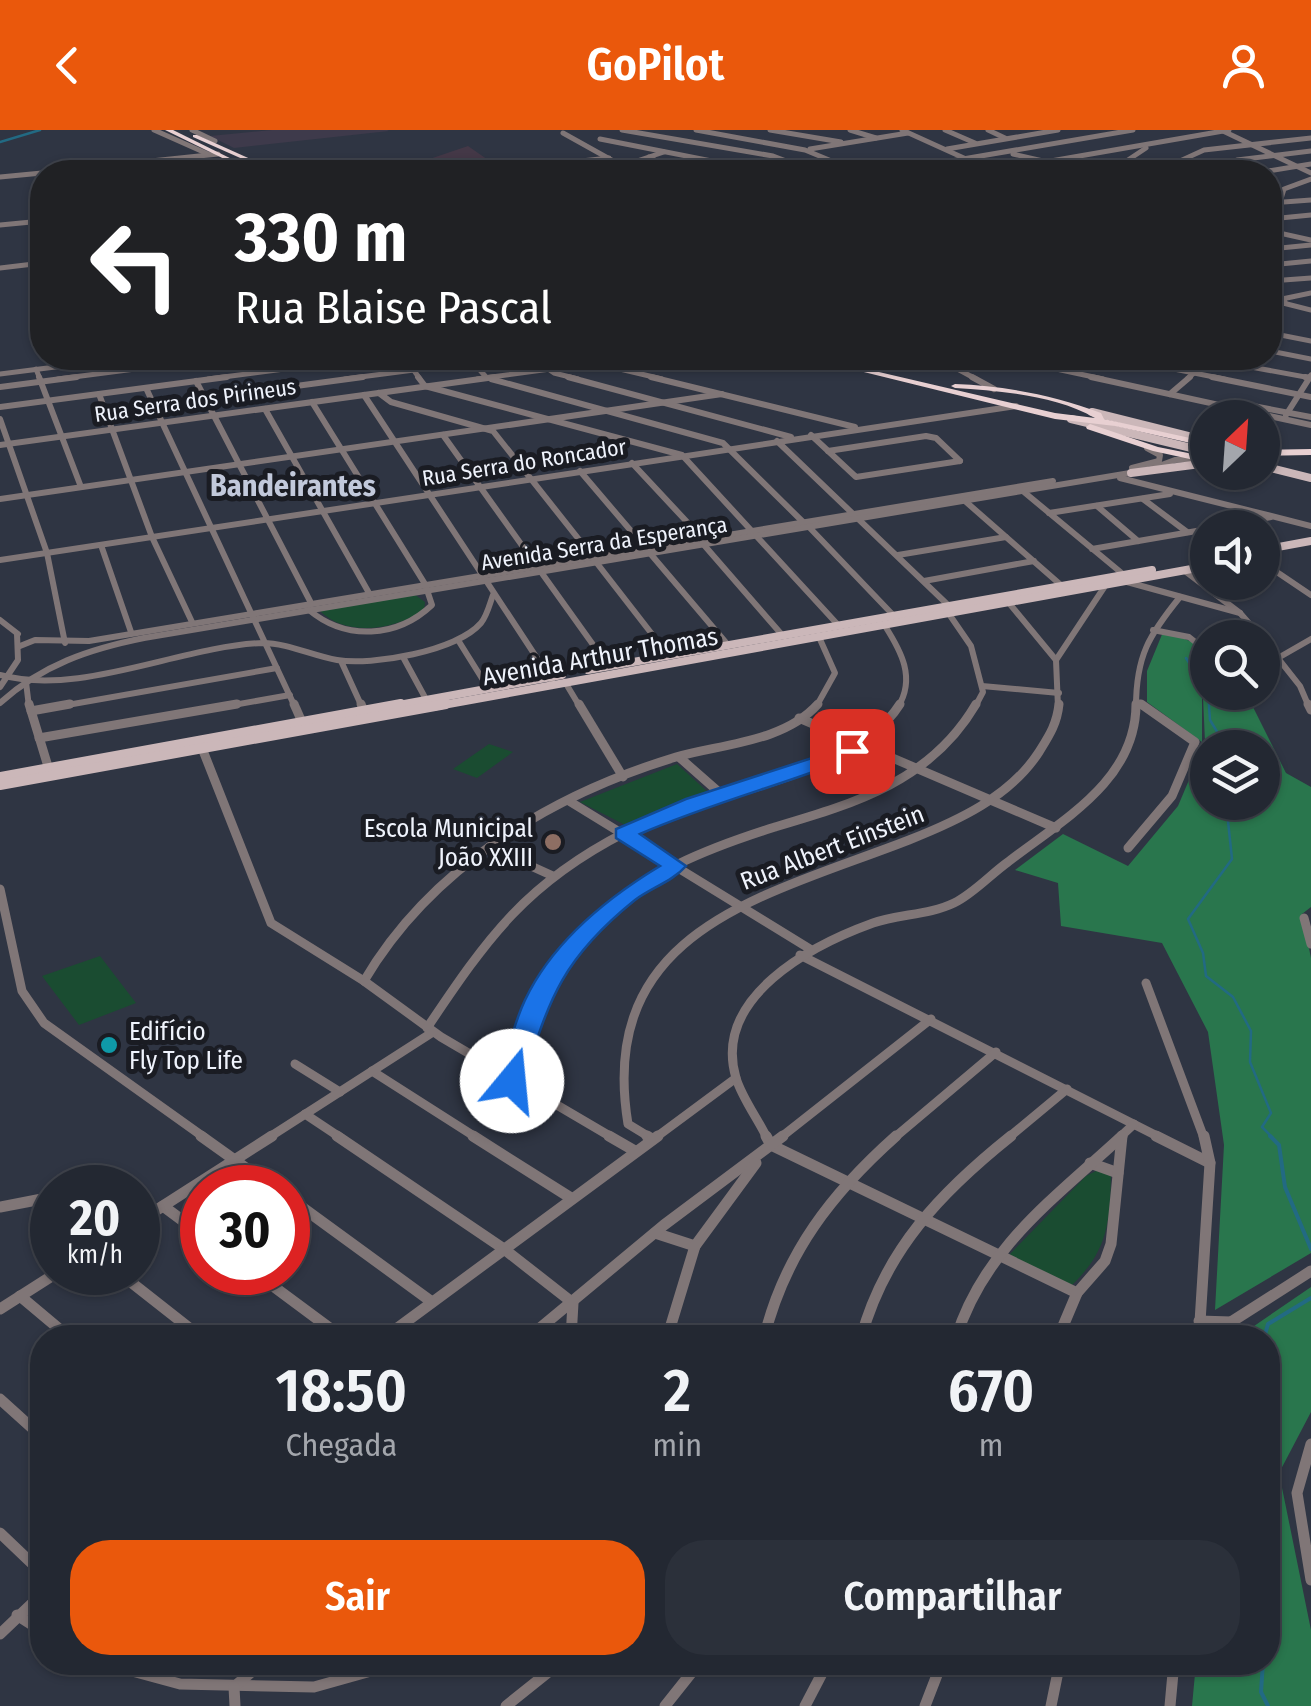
<!DOCTYPE html>
<html lang="pt">
<head>
<meta charset="utf-8">
<style>
  :root { --surface:#232832; --page:#2b303a; --text:#f1f3f6; --muted:#a3a6ac; --line:#40444d; --accent:#ea580c }
  body { margin:0; font-family:"Fira Sans Condensed",sans-serif; background:var(--page); color:var(--text); height:100vh; display:flex; flex-direction:column; font-size:38px; white-space:nowrap }
  * { box-sizing:border-box; margin:0 }
  p { font-size:32px; color:var(--muted) }
  .icon { flex:none; width:55px; height:55px; fill:none; stroke:currentColor; stroke-width:2; stroke-linecap:round; stroke-linejoin:round }
  .map { position:relative; flex:1; overflow:hidden }
  .drawer { position:absolute; left:30px; top:1195px; width:1250px; height:350px; display:flex; flex-direction:column; background:var(--surface); border-radius:40px; box-shadow:0 2px 8px #0004,0 0 0 2px var(--line) }
  .drawer>* { flex:none }
  .guide { position:absolute; left:30px; top:30px; width:1252px; height:210px; border-radius:40px; box-shadow:0 2px 8px #0004,0 0 0 2px var(--line); background:#202124; color:#fff; overflow:hidden }
  .needle { width:65px; rotate:25deg }
  .buttons { position:absolute; left:1190px; top:270px; display:grid; gap:20px }
  .buttons a { display:grid; place-items:center; width:90px; height:90px; border-radius:50%; background:var(--surface); box-shadow:0 2px 8px #0004,0 0 0 2px var(--line); font-size:50px }
  .speed { position:absolute; left:30px; top:1035px; display:flex; gap:20px; font-size:50px; font-weight:700; text-align:center }
  .speed>* { display:grid; place-content:center; width:130px; height:130px; border-radius:50%; background:var(--surface); box-shadow:0 2px 8px #0004,0 0 0 2px var(--line); line-height:1 }
  .speed small { font-size:25px; font-weight:400 }
  .speed .limit { border:15px solid #d22; background:#fff; color:#111 }
  .pin { position:absolute; display:grid; place-items:center; width:85px; height:85px; color:#fff; margin:-42px; border-radius:20px; box-shadow:0 5px 15px #0006 }
  .me { position:absolute; width:110px; margin:-55px; rotate:17deg; stroke-linejoin:round; filter:drop-shadow(0 0 8px #0008) }
  .turn { display:flex; align-items:center; gap:35px; height:210px; padding:0 40px; font-size:45px }
  .turn .icon { width:130px; height:130px; stroke-width:2.5 }
  .turn b { display:block; font-size:70px; line-height:85px }
  .eta { display:flex; justify-content:space-evenly; align-items:center; height:170px; text-align:center }
  .eta b { font-size:60px; font-weight:600; line-height:70px }
  .button { display:flex; gap:20px; margin-top:auto; padding:20px 40px }
  .button a { flex:1; height:115px; border-radius:40px; background:var(--accent); color:#fff; font-size:40px; font-weight:600; line-height:115px; text-align:center }
  .button a+a { background:var(--page); color:var(--text) }
  header { display:flex; justify-content:space-between; align-items:center; height:130px; padding:0 40px; background:var(--accent); color:#fff; font-size:45px; font-weight:600 }
  .map>svg:first-child { display:block }
  .commercial { fill:#3e3a4b }
  .industrial { fill:#443847 }
  .green { fill:#1a4c31 }
  .forest { fill:#29764d; fill-rule:evenodd }
  .lines { fill:none; stroke-linecap:round; stroke-linejoin:round }
  .stream-far1 { stroke:#226a83; stroke-width:2.5 }
  .stream { stroke:#226a83; stroke-width:4 }
  .highway-tunnel { stroke:#4c525f; stroke-width:10; stroke-dasharray:10 5; stroke-linecap:butt }
  .minor-far3 { stroke:#807677; stroke-width:5 }
  .minor-far2 { stroke:#807677; stroke-width:6 }
  .minor-far1 { stroke:#807677; stroke-width:9 }
  .minor { stroke:#807677; stroke-width:11 }
  .major-far1 { stroke:#cbb7b9; stroke-width:8 }
  .major { stroke:#cbb7b9; stroke-width:10 }
  .highway { fill:#e8d0d2; fill-rule:evenodd }
  .route { fill:#1a73e8; stroke:#114b97; stroke-width:2.5 }
  .education-dot { fill:#8d6e63; stroke:#1a1c23; stroke-width:4 }
  .culture-dot { fill:#0f9aa8; stroke:#1a1c23; stroke-width:4 }
  .labels { text-anchor:middle; stroke-width:10; stroke-linejoin:round; paint-order:stroke }
  .far-street-label { font-size:22px; fill:#eff3fc; stroke:#1a1c23 }
  .street-label { font-size:25px; fill:#eff3fc; stroke:#1a1c23 }
  .poi-label { font-size:25px; fill:#eff3fc; stroke:#1a1c23; text-anchor:end }
  .far-district-label { font-size:30px; font-weight:bold; fill:#c2c9db; stroke:#1a1c23 }
</style>
</head>
<body>
<header><svg class="icon" aria-label="back" viewBox="0 0 24 24"><path d="M15 5l-7 7 7 7"/></svg>GoPilot<svg class="icon" aria-label="person" viewBox="0 0 24 24"><circle cx="12" cy="8" r="4"/><path d="M4 21q1-7 8-7t8 7"/></svg></header>
<div class="map">
<svg width="1311" height="1576" viewBox="0 0 1311 1576">
  <rect width="100%" height="100%" fill="#2f3543"/>
  <path class="commercial" d="M272,0H387L389,1L234,18L210,6Z"/>
  <path class="industrial" d="M468,16L501,39L395,42L400,39Z"/>
  <g class="green">
    <path d="M414,464L425,472L424,480C395,500 346,508 319,480Z"/>
    <path d="M489,614L513,622L477,648L453,639Z"/>
    <path d="M677,634L709,663L627,696L580,672Z"/>
    <path d="M100,826L136,873L79,895L42,846Z"/>
    <path d="M1098,1040L1111,1045C1110,1094 1107,1121 1072,1155L1009,1125L1086,1046Z"/>
  </g>
  <g class="forest">
    <path d="M1163,502C1207,515 1207,517 1208,562L1246,563L1286,643L1311,657V777L1302,784L1311,828V1123L1215,1180L1224,1015L1208,902L1162,813L1061,796L1058,753L1015,740L1063,704L1128,736L1178,676L1205,612L1202,544V612L1147,572V541ZM1208,618H1262V672H1208Z"/>
    <path d="M1311,1157V1282L1279,1343L1311,1500V1576H1192L1196,1533L1268,1532V1208L1238,1207Z"/>
  </g>
  <g class="lines">
    <g class="stream-far1">
      <path d="M0,12L40,0"/>
      <path d="M1186,528L1207,561"/>
      <path d="M1208,562L1210,590L1227,618"/>
      <path d="M1226,672L1232,729L1188,789L1203,823L1206,846L1233,867L1251,901L1250,932L1271,983L1262,997L1273,1008"/>
    </g>
    <g class="stream">
      <path d="M1270,1006L1279,1015L1285,1057L1311,1119"/>
      <path d="M1264,1208L1268,1194L1311,1168"/>
      <path d="M1268,1445V1460"/>
      <path d="M1263,1532L1261,1562L1268,1576"/>
    </g>
    <path class="highway-tunnel" d="M1262,331L1271,330"/>
    <g class="minor-far3">
      <path d="M154,0L208,24"/>
      <path d="M192,0L215,11"/>
      <path d="M622,0L773,26L810,40"/>
      <path d="M696,0L805,20L858,42"/>
      <path d="M770,0L841,12"/>
      <path d="M850,0L876,8"/>
      <path d="M902,0L966,29L1025,42"/>
      <path d="M945,0L975,13"/>
      <path d="M988,0L1005,8"/>
      <path d="M1223,1L1311,43"/>
      <path d="M563,3L633,42"/>
      <path d="M600,9L768,42"/>
      <path d="M810,19L908,3"/>
      <path d="M947,19L1058,0"/>
      <path d="M1013,24L1091,42"/>
      <path d="M649,27L677,42"/>
      <path d="M698,29L721,42"/>
      <path d="M1045,32L1229,0"/>
      <path d="M622,36L664,22"/>
      <path d="M46,42L218,24"/>
      <path d="M482,42L609,28"/>
      <path d="M797,42L841,36"/>
      <path d="M887,42L1133,0"/>
      <path d="M972,42L994,39"/>
      <path d="M1110,42L1146,18"/>
      <path d="M1156,42L1204,20L1311,8"/>
      <path d="M1206,42L1237,30L1311,21"/>
      <path d="M1262,42L1311,34"/>
      <path d="M0,47L42,43"/>
      <path d="M1280,72L1284,59L1311,49"/>
      <path d="M1270,73L1311,70"/>
      <path d="M1270,89L1311,85"/>
      <path d="M0,95L42,91"/>
      <path d="M1270,101L1311,110"/>
      <path d="M1270,119L1311,115"/>
      <path d="M1270,135L1311,131"/>
      <path d="M0,138L42,133"/>
      <path d="M1270,151L1311,148"/>
      <path d="M1278,168L1284,170L1285,172L1273,171Z"/>
      <path d="M1282,169L1311,163"/>
      <path d="M1283,173L1311,180"/>
      <path d="M1270,203L1311,211"/>
      <path d="M1270,221L1311,229"/>
      <path d="M405,228L420,249"/>
      <path d="M469,228L487,248"/>
      <path d="M532,228L554,243L578,249"/>
      <path d="M937,228L976,249"/>
      <path d="M1005,228L1103,249"/>
      <path d="M1119,228L1224,249"/>
      <path d="M1202,228L1311,248"/>
      <path d="M603,235L662,249"/>
      <path d="M1062,235L1071,228"/>
      <path d="M36,239L40,249"/>
      <path d="M0,244L126,228"/>
      <path d="M58,249L220,228"/>
      <path d="M208,249L369,228"/>
      <path d="M345,249L414,240"/>
      <path d="M477,249L632,228"/>
      <path d="M1187,249L1210,229"/>
      <path d="M1308,249L1311,245"/>
    </g>
    <g class="minor-far2">
      <path d="M39,247L81,357"/>
      <path d="M418,247L425,256L682,325L839,496"/>
      <path d="M568,247L791,307"/>
      <path d="M651,247L855,297"/>
      <path d="M972,247L994,259"/>
      <path d="M1091,247L1311,295"/>
      <path d="M1212,247L1311,267"/>
      <path d="M1305,247L1311,248"/>
      <path d="M491,249L723,313L803,392"/>
      <path d="M196,251L310,471"/>
      <path d="M296,256L363,247"/>
      <path d="M0,257L77,247"/>
      <path d="M146,258L295,577"/>
      <path d="M379,263L391,272L493,301L592,426"/>
      <path d="M99,264L152,407L192,492"/>
      <path d="M1170,264L1190,247"/>
      <path d="M364,265L552,551"/>
      <path d="M1232,272L1311,287"/>
      <path d="M0,277L227,247"/>
      <path d="M265,279L369,463"/>
      <path d="M1286,285L1310,247"/>
      <path d="M0,289L47,423L65,513"/>
      <path d="M443,305L609,537"/>
      <path d="M811,305L856,347L960,331"/>
      <path d="M777,311L949,476"/>
      <path d="M0,315L495,247"/>
      <path d="M828,321L926,306L936,308L960,331"/>
      <path d="M632,333L701,407"/>
      <path d="M1132,338L1159,331L1160,325L1147,318"/>
      <path d="M1151,339L1175,330L1196,329"/>
      <path d="M580,341L728,515"/>
      <path d="M1120,348L1311,396"/>
      <path d="M1024,362L1124,445"/>
      <path d="M0,369L722,264"/>
      <path d="M1143,369L1187,402"/>
      <path d="M965,371L1062,456"/>
      <path d="M1097,376L1138,411"/>
      <path d="M1049,383L1170,364"/>
      <path d="M809,397L894,486"/>
      <path d="M1214,398L1271,387"/>
      <path d="M101,415L131,502"/>
      <path d="M704,415L783,506"/>
      <path d="M1092,419L1208,399"/>
      <path d="M898,425L1006,407"/>
      <path d="M0,430L1016,276"/>
      <path d="M596,432L669,526"/>
      <path d="M1262,432L1311,465"/>
      <path d="M1185,441L1240,483L1262,508"/>
      <path d="M924,451L1034,431"/>
      <path d="M1127,452L1240,483"/>
      <path d="M1009,473L1056,530L1058,577"/>
      <path d="M309,480C346,511 397,508 432,475L425,454L312,272"/>
      <path d="M949,484L971,516L983,562L975,577"/>
      <path d="M0,490L18,504"/>
      <path d="M885,496C901,521 916,548 898,577"/>
      <path d="M1153,500L1189,507L1208,522"/>
      <path d="M1262,508L1300,556L1309,577"/>
      <path d="M458,510L488,558"/>
      <path d="M20,516L35,510L89,511L1053,351"/>
      <path d="M403,527L428,573"/>
      <path d="M1278,528L1311,509"/>
      <path d="M1056,530L1105,456"/>
      <path d="M341,531L362,577"/>
      <path d="M0,545C81,567 180,516 263,513C287,513 313,526 337,530C372,536 457,521 481,493C487,486 490,473 493,465"/>
      <path d="M26,552L29,577"/>
      <path d="M565,552L580,577"/>
      <path d="M982,556L1059,563"/>
      <path d="M0,557L18,530L17,504"/>
      <path d="M1136,571L1144,577"/>
      <path d="M0,573C42,535 89,519 144,508L1136,342"/>
      <path d="M56,577L277,538"/>
      <path d="M222,577L290,565"/>
      <path d="M816,577L835,543L819,507"/>
      <path d="M1136,577C1136,526 1149,505 1180,467"/>
    </g>
    <g class="minor-far1">
      <path d="M29,574L50,643"/>
      <path d="M294,574L302,592"/>
      <path d="M361,574L364,581"/>
      <path d="M579,574L623,647"/>
      <path d="M1308,574L1311,580"/>
      <path d="M31,581L70,574"/>
      <path d="M799,588L1056,698"/>
      <path d="M39,608L237,574"/>
      <path d="M200,613L271,793L364,851L441,907L613,1008"/>
      <path d="M679,627L721,664"/>
      <path d="M569,671L810,819"/>
      <path d="M489,717L553,746"/>
      <path d="M1128,718L1172,666L1195,612L1141,574"/>
      <path d="M0,759L22,861L44,893L205,1008"/>
      <path d="M1304,788L1311,814"/>
      <path d="M800,825L1161,1008"/>
      <path d="M364,851C431,737 551,665 676,627C722,614 784,612 818,574"/>
      <path d="M1146,853L1204,1008"/>
      <path d="M427,898C488,807 526,753 626,702C705,662 853,649 900,574"/>
      <path d="M295,934L340,962"/>
      <path d="M372,941L477,1008"/>
      <path d="M512,951C555,796 625,744 775,697C856,673 931,651 976,574"/>
      <path d="M305,984L341,1008"/>
      <path d="M268,1008L433,902"/>
      <path d="M651,1008L628,994C596,799 765,766 909,710C957,691 1010,667 1039,622C1049,606 1057,594 1059,574"/>
      <path d="M655,1008L736,948"/>
      <path d="M767,1008C758,989 742,968 736,948C712,867 812,815 873,793C898,784 929,785 954,773C973,764 991,744 1008,732C1062,690 1136,651 1136,574"/>
      <path d="M780,1008L931,889"/>
      <path d="M894,1008L996,922"/>
      <path d="M1008,1008L1067,959"/>
      <path d="M1119,1008L1134,994"/>
    </g>
    <g class="minor">
      <path d="M201,1006L274,1058"/>
      <path d="M337,1006L504,1119L573,1173L571,1208"/>
      <path d="M473,1006L571,1068"/>
      <path d="M609,1006L635,1021"/>
      <path d="M647,1006L652,1009"/>
      <path d="M766,1006L771,1015"/>
      <path d="M1156,1006L1210,1033"/>
      <path d="M771,1015L1077,1163"/>
      <path d="M1090,1033L1118,1043"/>
      <path d="M288,1067L432,1172"/>
      <path d="M163,1076L202,1105"/>
      <path d="M0,1077L47,1068"/>
      <path d="M138,1092L272,1006"/>
      <path d="M655,1103L695,1116"/>
      <path d="M118,1142L202,1208"/>
      <path d="M254,1142L343,1208"/>
      <path d="M20,1166L70,1208"/>
      <path d="M0,1179L58,1142"/>
      <path d="M1199,1191L1231,1192"/>
      <path d="M384,1208L658,1006"/>
      <path d="M528,1208L664,1095L783,1006"/>
      <path d="M667,1208L695,1116L756,1033"/>
      <path d="M764,1208C785,1123 832,1063 896,1006"/>
      <path d="M861,1208C885,1120 941,1062 1011,1006"/>
      <path d="M956,1208C984,1118 1055,1068 1122,1006"/>
      <path d="M1058,1208L1077,1163L1105,1131L1111,1114L1122,1006"/>
      <path d="M1199,1208L1210,1033L1204,1006"/>
      <path d="M1206,1208L1311,1141"/>
      <path d="M0,1269L42,1307"/>
      <path d="M1311,1314L1297,1363L1311,1450"/>
      <path d="M0,1403L42,1443"/>
      <path d="M17,1485L42,1501"/>
      <path d="M0,1504L42,1464"/>
      <path d="M99,1532L180,1554L314,1557L403,1532"/>
      <path d="M234,1557L263,1532"/>
      <path d="M234,1557L235,1576"/>
      <path d="M506,1576L561,1532"/>
      <path d="M665,1576L700,1532"/>
      <path d="M805,1576L828,1532"/>
      <path d="M925,1576L942,1532"/>
      <path d="M1051,1576L1060,1532"/>
      <path d="M1170,1576L1174,1532"/>
    </g>
    <g class="major-far1">
      <path d="M1092,282L1208,311"/>
      <path d="M1071,289L1208,322"/>
      <path d="M1262,336L1311,348"/>
      <path d="M1131,343L1208,333"/>
      <path d="M1262,420L1311,411"/>
      <path d="M588,540L1152,440"/>
      <path d="M388,577L562,545"/>
      <path d="M432,577L1208,436"/>
    </g>
    <g class="major">
      <path d="M0,647L401,574"/>
      <path d="M0,655L446,574"/>
    </g>
    <g class="highway">
      <path d="M165,0H173L258,42H251Z"/>
      <path d="M193,5H197L279,42H272L193,7Z"/>
      <path d="M807,228H819L1055,283L1095,288C1055,265 1001,261 955,258L951,256L955,254C1005,256 1054,265 1101,283L1104,289L1208,312V317L1115,296L1055,289Z"/>
      <path d="M1090,294L1158,317L1208,327V333L1153,321L1087,299L1086,297Z"/>
      <path d="M1311,319V325L1262,326V320Z"/>
    </g>
  </g>
  <path class="route" d="M852,615L859,617V625C786,654 711,673 640,704L686,736C673,751 651,758 635,770C564,827 549,867 524,951L512,959L503,957L499,951C507,924 513,895 525,870C552,813 607,768 660,736L616,708V699L686,669Z"/>
  <circle class="education-dot" cx="553" cy="712" r="10"/>
  <circle class="culture-dot" cx="109" cy="915" r="10"/>
  <g class="labels">
    <g class="far-street-label">
      <text transform="translate(195 270) rotate(-8)" y="8">Rua Serra dos Pirineus</text>
      <text transform="translate(524 332) rotate(-9)" y="8">Rua Serra do Roncador</text>
      <text transform="translate(604 413) rotate(-9)" y="8">Avenida Serra da Esperança</text>
    </g>
    <g class="street-label">
      <text transform="translate(600 526) rotate(-10)" y="9">Avenida Arthur Thomas</text>
      <text transform="translate(832 717) rotate(-21)" y="9">Rua Albert Einstein</text>
    </g>
    <g class="poi-label">
      <text x="533" y="707">Escola Municipal<tspan x="533" dy="29">João XXIII</tspan></text>
      <text x="129" y="910" text-anchor="start">Edifício<tspan x="129" dy="29">Fly Top Life</tspan></text>
    </g>
    <g class="far-district-label">
      <text x="293" y="366">Bandeirantes</text>
    </g>
  </g>
</svg>
<div class="buttons">
<a><svg class="needle" viewBox="-14 -14 28 28"><path d="M0-13l5 13h-10z" fill="#e53935"/><path d="M0 13l5-13h-10z" fill="#a3a6ac"/></svg></a>
<a><svg class="icon" aria-label="sound" viewBox="0 0 24 24"><path d="M4 9h4l5-4v14l-5-4H4zM17 9q2 3 0 6"/></svg></a>
<a><svg class="icon" aria-label="search" viewBox="0 0 24 24"><circle cx="10" cy="10" r="6"/><path d="M15 15l6 6"/></svg></a>
<a><svg class="icon" aria-label="layers" viewBox="0 0 24 24"><path d="M12 4l9 5-9 5-9-5zM3 14l9 5 9-5"/></svg></a>
</div>
<div class="speed"><div>20<small>km/h</small></div><div class="limit">30</div></div>
<div class="pin" style="left:852px;top:621px;background:#d93025"><svg class="icon" aria-label="arrive" viewBox="0 0 24 24"><path d="M6 21V4h12l-3 4 3 4H6"/></svg></div>
<svg class="me" style="left:512px;top:951px" viewBox="-20 -20 40 40"><circle r="19" fill="#fff"/><path d="M0-13L10 11 0 6-10 11z" fill="#1a73e8"/></svg>
<div class="guide">
<div class="turn"><svg class="icon" aria-label="left" viewBox="0 0 24 24"><path d="M17 20v-9H6M10 6l-5 5 5 5"/></svg><div><b>330 m</b>Rua Blaise Pascal</div></div>
</div>
<section class="drawer">
<div class="eta">
<div><b>18:50</b><p>Chegada</p></div>
<div><b>2</b><p>min</p></div>
<div><b>670</b><p>m</p></div>
</div>
<div class="button"><a>Sair</a><a>Compartilhar</a></div>
</section>
</div>
</body>
</html>
